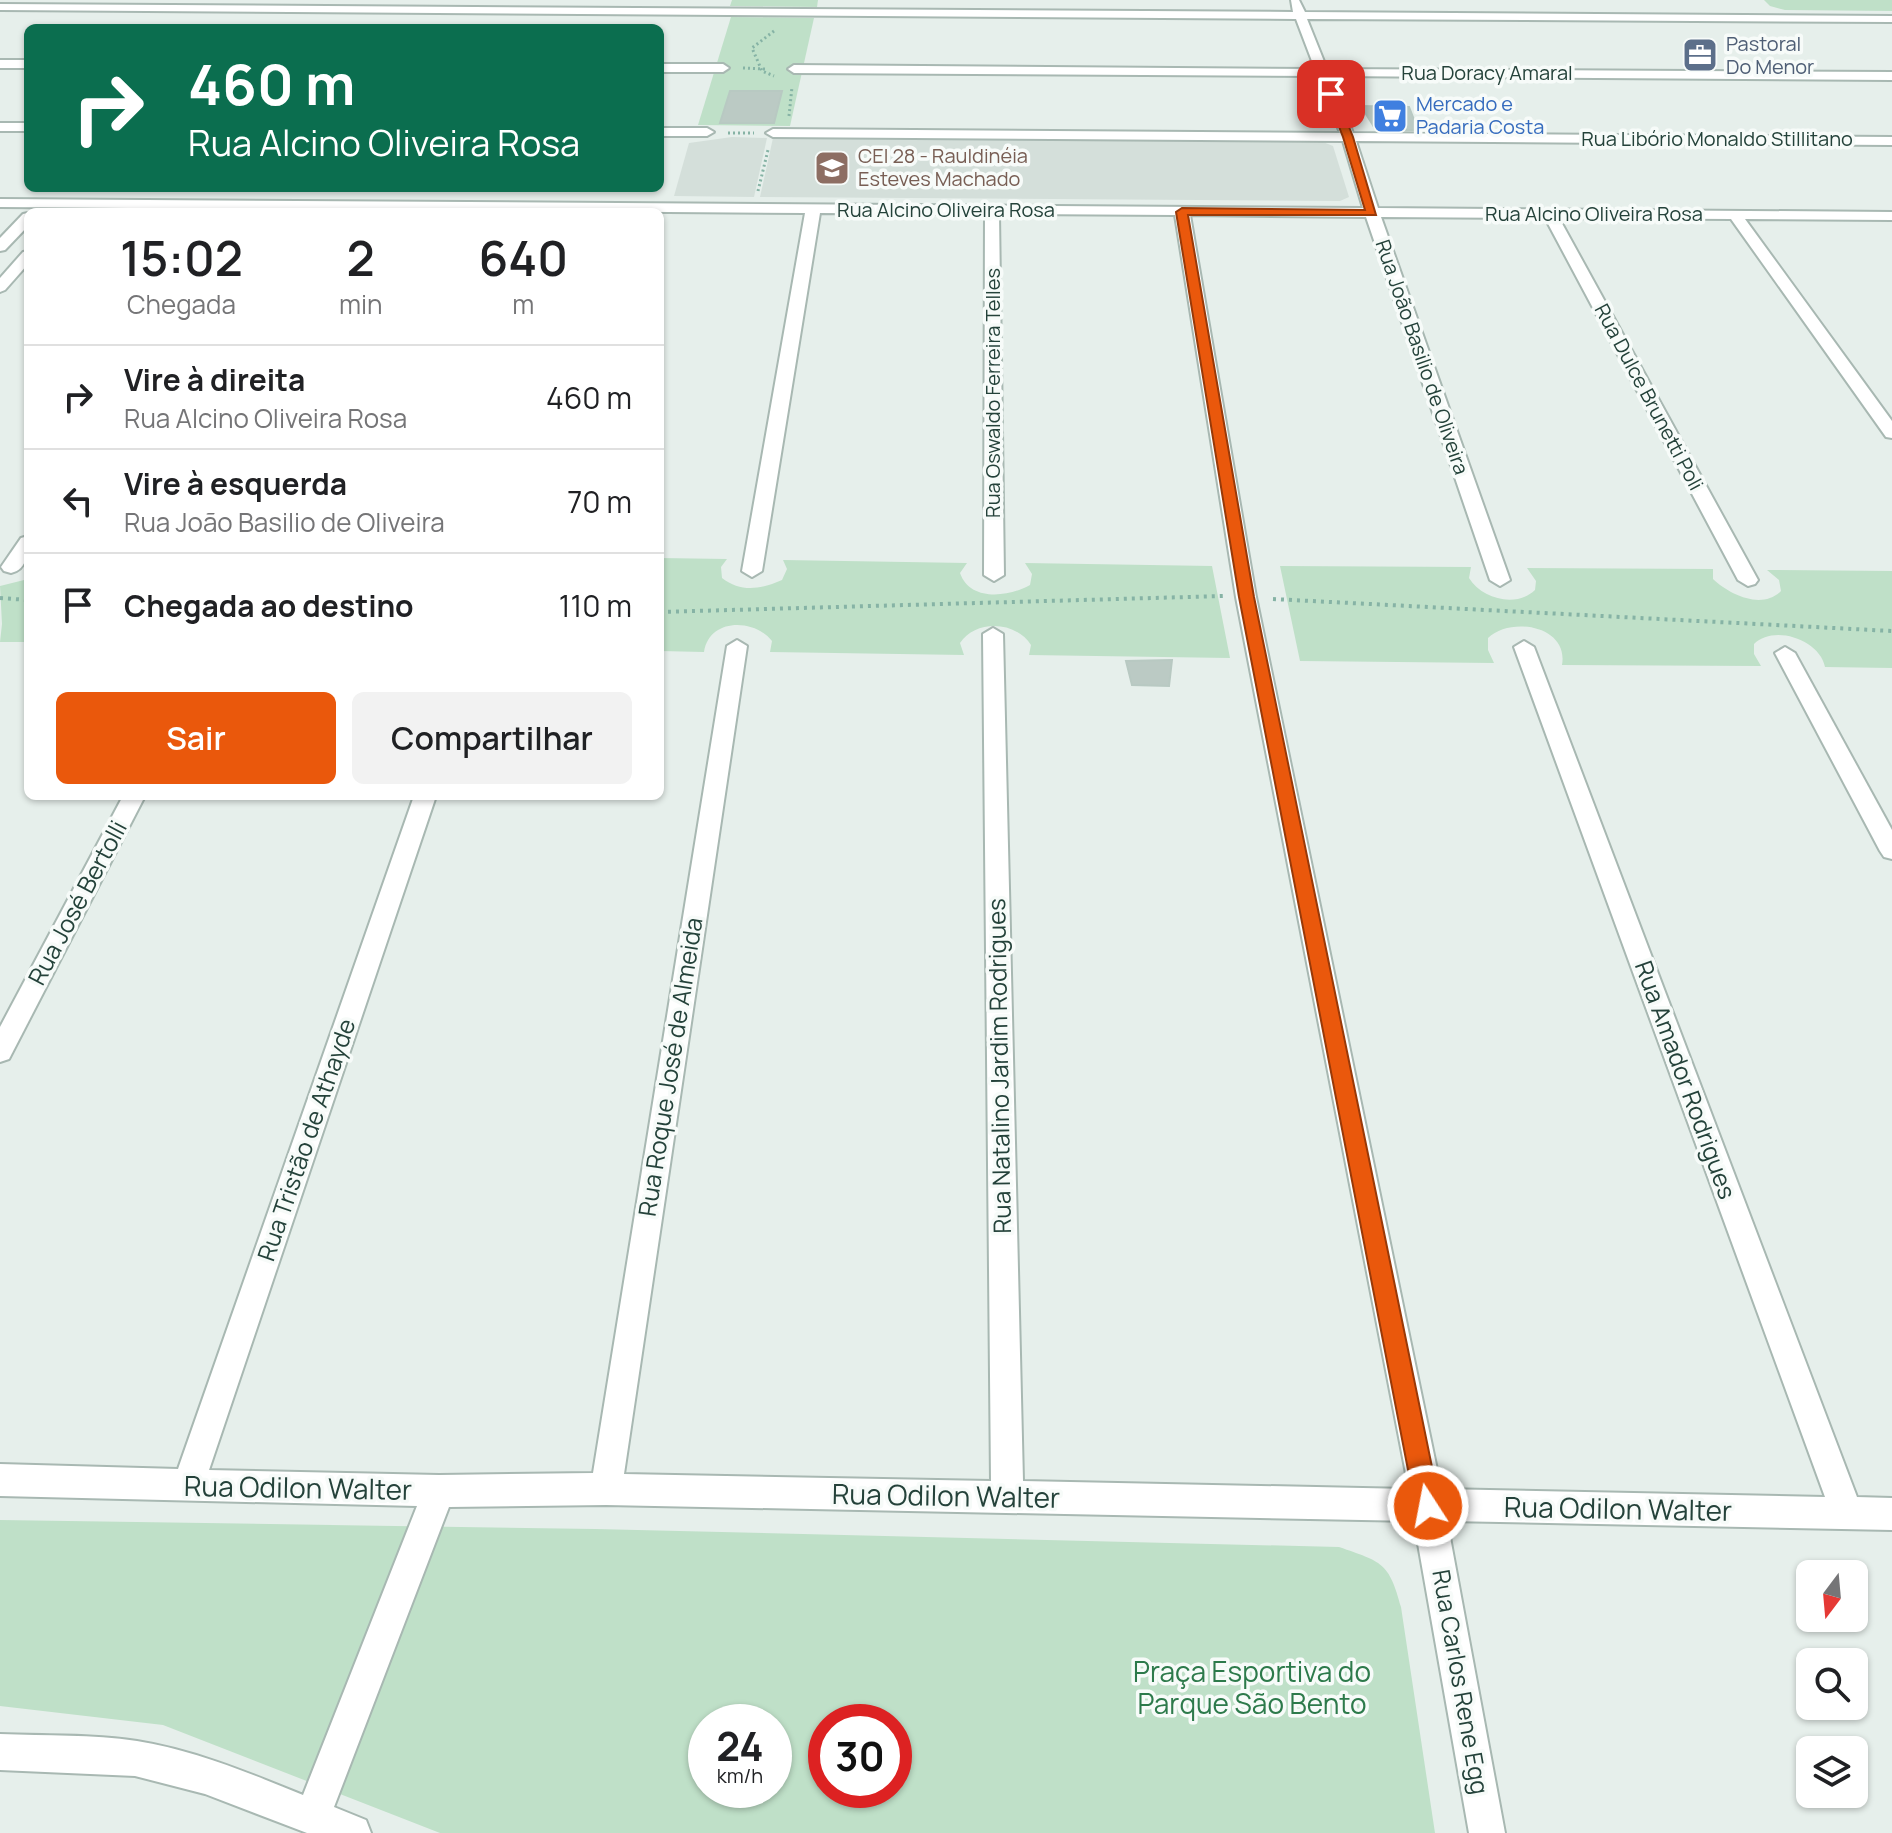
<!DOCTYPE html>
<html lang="pt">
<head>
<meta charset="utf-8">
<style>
  :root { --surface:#fff; --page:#f2f2f2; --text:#202124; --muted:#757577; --line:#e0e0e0; --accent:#ea580c }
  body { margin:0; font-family:Manrope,sans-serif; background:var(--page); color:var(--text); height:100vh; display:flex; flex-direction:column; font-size:30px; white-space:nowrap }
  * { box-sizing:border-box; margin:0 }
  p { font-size:26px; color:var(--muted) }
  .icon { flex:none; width:44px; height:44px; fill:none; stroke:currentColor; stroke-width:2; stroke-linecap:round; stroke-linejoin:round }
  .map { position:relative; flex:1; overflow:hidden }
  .side { position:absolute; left:24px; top:208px; width:640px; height:592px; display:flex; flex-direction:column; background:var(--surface); border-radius:12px; box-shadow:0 2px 6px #0004 }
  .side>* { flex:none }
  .top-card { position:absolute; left:24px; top:24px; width:640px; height:168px; border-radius:12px; box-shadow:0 2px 6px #0004; background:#0b6e4f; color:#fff; overflow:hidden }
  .needle { width:52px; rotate:196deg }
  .controls { position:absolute; left:1796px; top:1560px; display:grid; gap:16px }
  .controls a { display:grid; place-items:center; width:72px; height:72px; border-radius:12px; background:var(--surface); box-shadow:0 2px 6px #0004; font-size:40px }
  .speed { position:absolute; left:688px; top:1704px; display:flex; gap:16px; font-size:40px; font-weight:700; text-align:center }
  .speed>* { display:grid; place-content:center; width:104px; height:104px; border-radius:50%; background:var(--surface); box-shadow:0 2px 6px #0004; line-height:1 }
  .speed small { font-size:20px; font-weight:400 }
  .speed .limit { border:12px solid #d22; background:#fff; color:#111 }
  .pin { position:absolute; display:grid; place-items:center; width:68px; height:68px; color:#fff; margin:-34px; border-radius:16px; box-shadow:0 4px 12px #0006 }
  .me { position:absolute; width:88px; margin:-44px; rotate:349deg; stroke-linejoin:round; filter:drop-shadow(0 0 6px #0008) }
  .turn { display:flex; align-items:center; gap:28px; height:168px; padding:0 32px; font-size:36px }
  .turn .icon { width:104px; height:104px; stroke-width:2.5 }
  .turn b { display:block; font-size:56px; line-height:68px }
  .eta { display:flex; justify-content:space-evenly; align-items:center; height:136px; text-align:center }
  .eta b { font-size:48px; font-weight:600; line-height:56px }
  .button { display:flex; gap:16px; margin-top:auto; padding:16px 32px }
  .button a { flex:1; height:92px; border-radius:12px; background:var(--accent); color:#fff; font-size:32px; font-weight:600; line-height:92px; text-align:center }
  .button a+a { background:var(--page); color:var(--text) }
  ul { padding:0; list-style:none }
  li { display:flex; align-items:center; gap:24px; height:104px; padding:0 32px; border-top:2px solid var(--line) }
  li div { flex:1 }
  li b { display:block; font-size:30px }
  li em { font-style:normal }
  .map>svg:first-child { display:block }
  .built { fill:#d4dfda }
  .green { fill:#bfe0c8; fill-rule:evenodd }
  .building { fill:#bbcac4; stroke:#b8c9c2; stroke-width:2 }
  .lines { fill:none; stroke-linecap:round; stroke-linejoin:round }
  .minor-casing { stroke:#a8b8b2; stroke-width:4 }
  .path-far1 { stroke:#86b3a5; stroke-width:3; stroke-dasharray:2 3; stroke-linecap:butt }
  .path { stroke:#86b3a5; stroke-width:4; stroke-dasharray:3 5; stroke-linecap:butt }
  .minor { fill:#fff; fill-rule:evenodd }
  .route { fill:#ea580c; stroke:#983908; stroke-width:2 }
  .labels { text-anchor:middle; stroke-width:7; stroke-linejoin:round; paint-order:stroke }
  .far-service-label { font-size:20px; fill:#4e5e75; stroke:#f7fbf9; text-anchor:start }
  .far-street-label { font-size:20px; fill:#24423a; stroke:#f7fbf9 }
  .far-shop-label { font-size:20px; fill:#366cbe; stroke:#f7fbf9; text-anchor:start }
  .far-education-label { font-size:20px; fill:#785e54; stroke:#f7fbf9; text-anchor:start }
  .street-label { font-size:24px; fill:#24423a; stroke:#f7fbf9 }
  .near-street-label { font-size:28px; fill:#24423a; stroke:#f7fbf9 }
  .near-park-label { font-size:28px; fill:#2d7a4b; stroke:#f7fbf9 }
</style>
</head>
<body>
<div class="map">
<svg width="1892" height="1833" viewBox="0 0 1892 1833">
  <rect width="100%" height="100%" fill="#e6efeb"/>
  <g class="built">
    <path d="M732,137L767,138L754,197L674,196L689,143Z"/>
    <path d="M773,138L1323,142L1333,146L1349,197L1340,201L760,197Z"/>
  </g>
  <g class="green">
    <path d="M732,0H818L817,7L730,6Z"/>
    <path d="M1764,0H1892V11L1785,10L1770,6Z"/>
    <path d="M731,17L814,18L790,126L698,125Z"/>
    <path d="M660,558L727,559L721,567L722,578C741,593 762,589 782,580L787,569L783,560L967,563L960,573C970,602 1009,597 1030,585L1032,574L1025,563L1212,566L1230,658L1029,655L1031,645C1016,621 976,619 960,643L964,655L770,652L772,641C754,618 709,618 704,652L660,651Z"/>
    <path d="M1280,566L1471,567L1469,578C1482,599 1516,608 1535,590L1536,581L1527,568L1713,569V579C1730,595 1762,610 1781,591L1779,580L1767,570L1892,571V668L1825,667C1820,640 1774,624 1754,644V654L1761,666L1562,665C1569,626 1511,616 1488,638V650L1494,663L1300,661Z"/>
    <path d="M28,579V642H0L2,624L0,586Z"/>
    <path d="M0,1520L595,1529L1339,1547C1382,1562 1389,1562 1401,1607L1435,1833H440L163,1725L0,1706ZM706,1722H774V1790H706ZM826,1722H894V1790H826Z"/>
  </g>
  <g class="building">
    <path d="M730,91H782L774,123H720Z"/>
    <path d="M1361,106L1409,107L1418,130H1376Z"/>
    <path d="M1172,660L1169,686L1132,685L1126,661Z"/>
  </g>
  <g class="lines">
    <defs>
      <g id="minor">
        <path d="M1291,0H1299L1305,12L1892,16V22L1307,19L1327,69L1892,72V80L1330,76L1353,133L1892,137V145L1356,141L1378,208L1892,212V220L1745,219L1892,421V438L1886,437L1731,219L1559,218L1758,580L1755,584L1748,586L1738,580L1545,218L1381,217L1510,580L1500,586L1490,580L1366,217L1190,215L1256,597L1441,1489L1825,1497L1514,647L1524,641L1534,647L1857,1497L1892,1498V1530L1447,1521L1505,1833H1469L1414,1521L606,1505L449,1507L334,1807L366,1820L371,1833H307L205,1794L135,1776L0,1770V1734C46,1736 92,1734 137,1741C194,1750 249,1773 303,1795L417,1506L0,1496V1464L178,1469L414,796H436L209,1470L439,1475L593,1473L727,646L737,640L747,646L624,1474L991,1481L983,634L993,628L1003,634L1023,1481L1409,1489L1236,597L1175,215L999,214L1004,575L994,581L984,575L985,214L820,213L762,571L752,577L742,571L805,213L0,207V199L1363,208L1343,141L773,137L766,133L773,129L1340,133L1318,76L794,73L788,69L794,65L1315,69L1296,19L0,10V4L1293,12Z"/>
        <rect x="0" y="60" width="28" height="8"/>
        <path d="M660,64H723L729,68L723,72H660Z"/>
        <rect x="0" y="123" width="28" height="8"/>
        <path d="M660,128H707L714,132L707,136H660Z"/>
        <path d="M28,213V226L5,250L0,251V238L23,214Z"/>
        <path d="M28,251V264L5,290L0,292V278L23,252Z"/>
        <path d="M28,536C28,551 28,569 11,573L4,571L1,567L21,538Z"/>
        <path d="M1785,647L1795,653L1892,830V859L1884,857L1880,851L1775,653Z"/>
        <path d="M123,796H145L9,1059L0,1062V1027Z"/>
      </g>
    </defs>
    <use href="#minor" class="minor-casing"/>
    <g class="path-far1">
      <path d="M774,31L752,48L762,71L774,76"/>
      <path d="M743,68L765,69"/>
      <path d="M789,116L792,87"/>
      <path d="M728,133H754"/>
      <path d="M758,191L768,150"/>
    </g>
    <g class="path">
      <path d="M0,598L28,600"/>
      <path d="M1273,599L1892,631"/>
      <path d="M660,612L1223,596"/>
    </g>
    <use href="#minor" class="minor"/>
  </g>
  <path class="route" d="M1331,91L1336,94L1353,137L1376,215H1188L1254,597L1440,1506L1436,1514L1428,1518L1419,1514L1415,1506L1239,597L1176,212L1182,208L1365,210L1343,137L1326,94Z"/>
  <defs>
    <symbol id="office-square" viewBox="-11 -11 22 22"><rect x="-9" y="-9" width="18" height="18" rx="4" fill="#5c6f8a" stroke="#f7fbf9"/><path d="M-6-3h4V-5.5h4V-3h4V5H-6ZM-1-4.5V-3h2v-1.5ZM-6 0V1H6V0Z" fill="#fff"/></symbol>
    <symbol id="supermarket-square" viewBox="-11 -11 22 22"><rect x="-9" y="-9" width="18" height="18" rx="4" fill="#3f7fe0" stroke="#f7fbf9"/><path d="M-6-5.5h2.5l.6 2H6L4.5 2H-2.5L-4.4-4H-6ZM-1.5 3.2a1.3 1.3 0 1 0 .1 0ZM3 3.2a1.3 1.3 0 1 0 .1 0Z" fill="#fff"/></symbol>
    <symbol id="school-square" viewBox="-11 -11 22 22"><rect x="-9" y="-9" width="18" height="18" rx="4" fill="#8d6e63" stroke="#f7fbf9"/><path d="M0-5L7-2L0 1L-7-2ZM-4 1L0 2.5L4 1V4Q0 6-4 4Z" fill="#fff"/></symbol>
  </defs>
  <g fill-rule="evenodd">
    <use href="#office-square" x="1680" y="35" width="40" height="40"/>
    <use href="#supermarket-square" x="1370" y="96" width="40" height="40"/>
    <use href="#school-square" x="812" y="148" width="40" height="40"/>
  </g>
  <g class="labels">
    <g class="far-service-label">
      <text x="1726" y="51">Pastoral<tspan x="1726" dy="23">Do Menor</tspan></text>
    </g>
    <g class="far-street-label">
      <text x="1487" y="80">Rua Doracy Amaral</text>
      <text x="1717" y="146">Rua Libório Monaldo Stillitano</text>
      <text x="946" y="217">Rua Alcino Oliveira Rosa</text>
      <text x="1594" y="221">Rua Alcino Oliveira Rosa</text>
      <text transform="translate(1422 357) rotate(71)" y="7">Rua João Basilio de Oliveira</text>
      <text transform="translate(993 393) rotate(-90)" y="7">Rua Oswaldo Ferreira Telles</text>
      <text transform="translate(1649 397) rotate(62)" y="7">Rua Dulce Brunetti Poli</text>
    </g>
    <g class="far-shop-label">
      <text x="1416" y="111">Mercado e<tspan x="1416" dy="23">Padaria Costa</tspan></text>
    </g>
    <g class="far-education-label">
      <text x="858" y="163">CEI 28 - Rauldinéia<tspan x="858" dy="23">Esteves Machado</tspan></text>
    </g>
    <g class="street-label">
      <text transform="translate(78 903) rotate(-62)" y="8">Rua José Bertolli</text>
      <text transform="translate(1000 1066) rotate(-91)" y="8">Rua Natalino Jardim Rodrigues</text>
      <text transform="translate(671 1067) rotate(-81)" y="8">Rua Roque José de Almeida</text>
      <text transform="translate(1685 1080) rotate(70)" y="8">Rua Amador Rodrigues</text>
      <text transform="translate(307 1140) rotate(-71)" y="8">Rua Tristão de Athayde</text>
      <text transform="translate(1460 1682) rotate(80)" y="8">Rua Carlos Rene Egg</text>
    </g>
    <g class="near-street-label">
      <text transform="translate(298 1488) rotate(1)" y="10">Rua Odilon Walter</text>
      <text transform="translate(946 1496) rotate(1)" y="10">Rua Odilon Walter</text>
      <text transform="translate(1618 1509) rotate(1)" y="10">Rua Odilon Walter</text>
    </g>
    <g class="near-park-label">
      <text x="1252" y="1682">Praça Esportiva do<tspan x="1252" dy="32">Parque São Bento</tspan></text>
    </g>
  </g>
</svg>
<div class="controls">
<a><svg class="needle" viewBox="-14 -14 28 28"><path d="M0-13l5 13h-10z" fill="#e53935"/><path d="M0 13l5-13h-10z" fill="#757577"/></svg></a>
<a><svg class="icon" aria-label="search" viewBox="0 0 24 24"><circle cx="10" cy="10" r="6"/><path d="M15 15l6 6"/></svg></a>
<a><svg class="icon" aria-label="layers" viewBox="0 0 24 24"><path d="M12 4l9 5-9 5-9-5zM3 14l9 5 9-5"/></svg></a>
</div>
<div class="speed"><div>24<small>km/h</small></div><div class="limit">30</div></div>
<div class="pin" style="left:1331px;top:94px;background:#d93025"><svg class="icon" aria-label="arrive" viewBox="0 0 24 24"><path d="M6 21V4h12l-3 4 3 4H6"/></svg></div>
<svg class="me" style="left:1428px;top:1506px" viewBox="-20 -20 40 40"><circle r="17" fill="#ea580c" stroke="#fff" stroke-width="3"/><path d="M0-11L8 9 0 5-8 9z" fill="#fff"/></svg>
<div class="top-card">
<div class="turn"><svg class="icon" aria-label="right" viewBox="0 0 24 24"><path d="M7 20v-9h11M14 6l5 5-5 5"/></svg><div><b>460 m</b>Rua Alcino Oliveira Rosa</div></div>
</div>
<section class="side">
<div class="eta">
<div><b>15:02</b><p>Chegada</p></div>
<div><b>2</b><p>min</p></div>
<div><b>640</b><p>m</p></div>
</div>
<ul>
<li><svg class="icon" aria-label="right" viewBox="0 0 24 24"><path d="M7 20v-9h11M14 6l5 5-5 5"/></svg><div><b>Vire à direita</b><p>Rua Alcino Oliveira Rosa</p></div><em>460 m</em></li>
<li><svg class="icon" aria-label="left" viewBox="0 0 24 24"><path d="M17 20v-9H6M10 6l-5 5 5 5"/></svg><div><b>Vire à esquerda</b><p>Rua João Basilio de Oliveira</p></div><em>70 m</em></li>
<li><svg class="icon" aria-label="arrive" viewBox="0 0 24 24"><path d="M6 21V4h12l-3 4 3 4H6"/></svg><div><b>Chegada ao destino</b></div><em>110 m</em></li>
</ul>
<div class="button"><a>Sair</a><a>Compartilhar</a></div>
</section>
</div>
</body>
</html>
